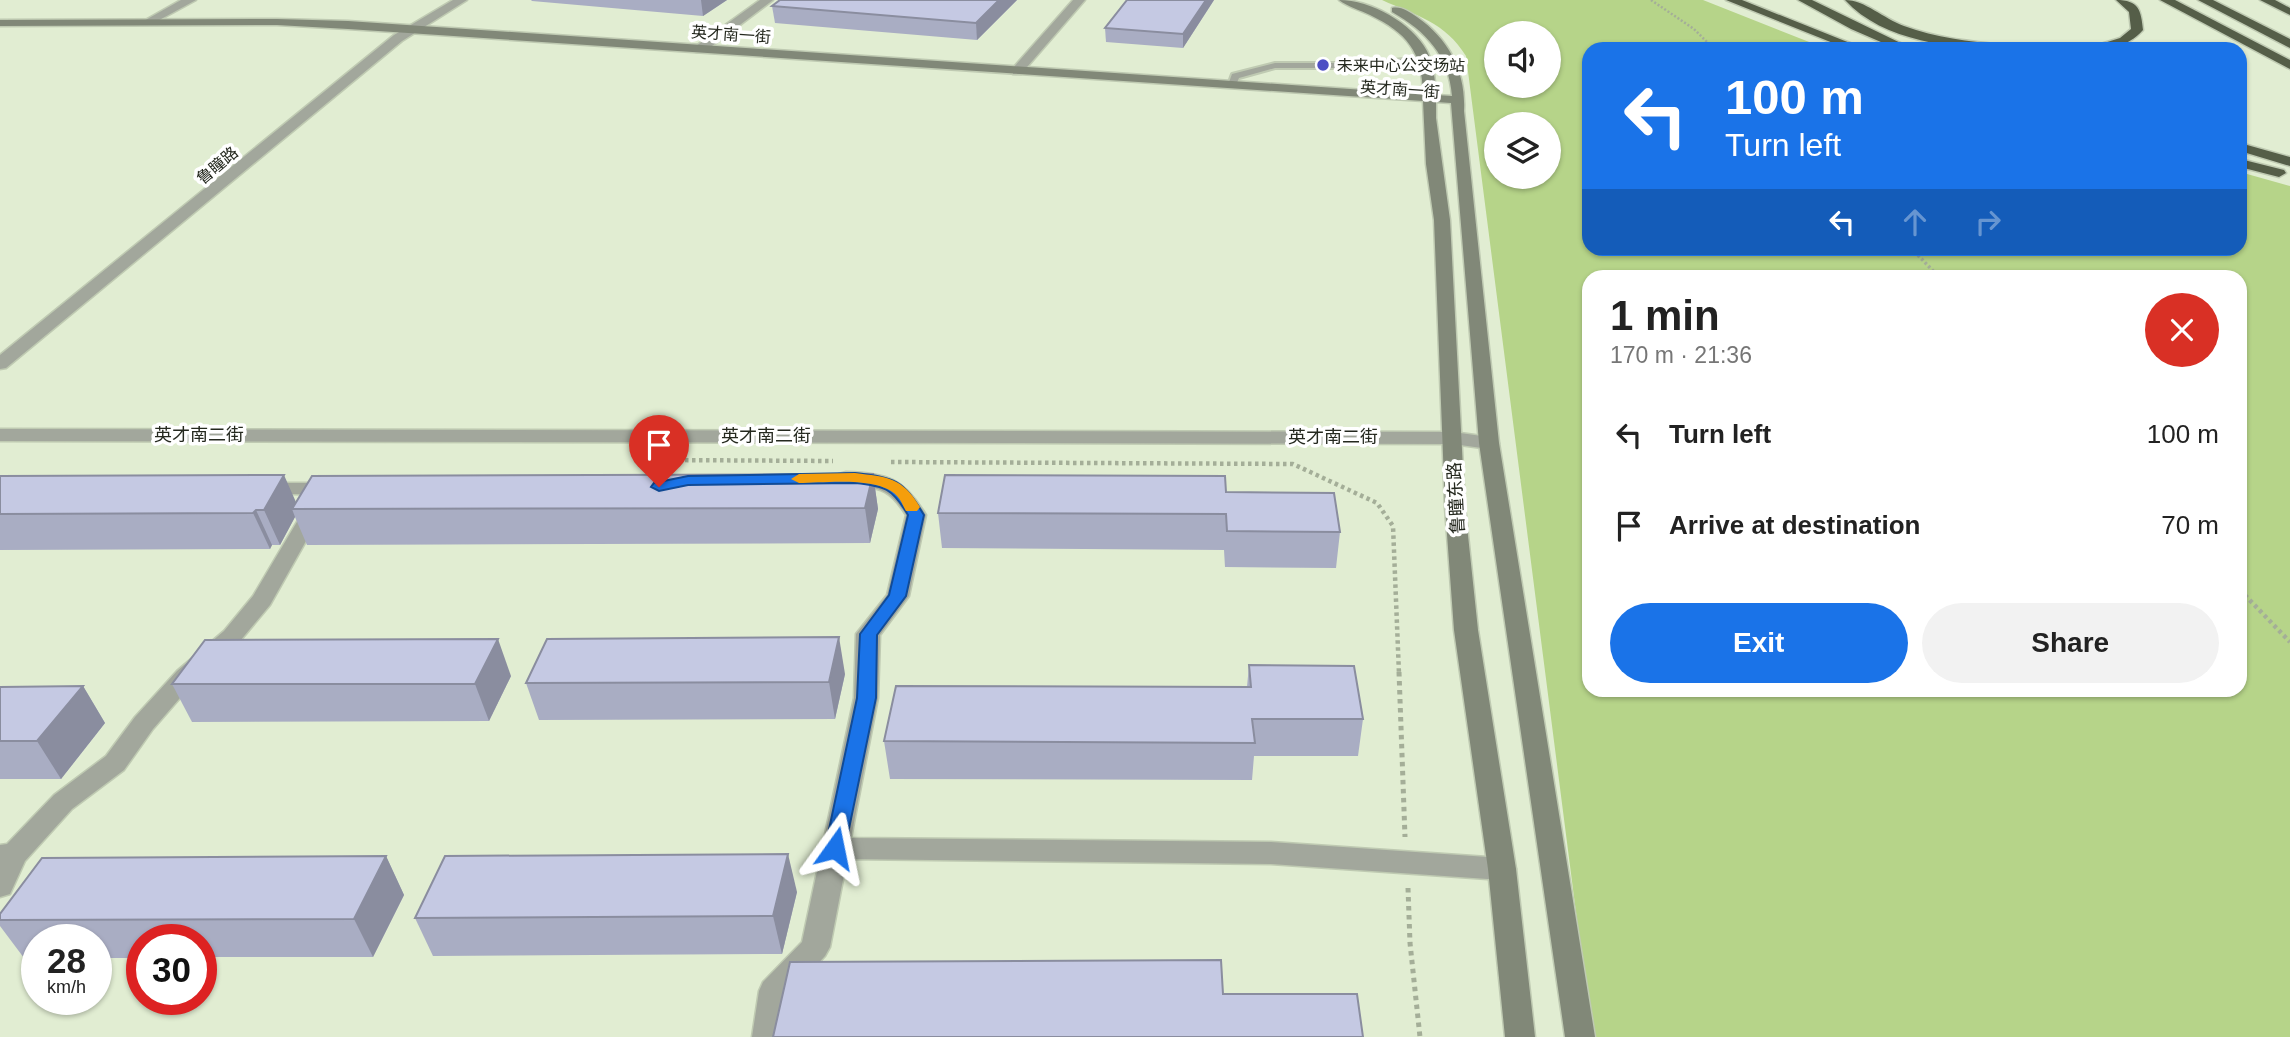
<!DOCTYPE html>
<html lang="en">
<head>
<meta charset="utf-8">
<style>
  :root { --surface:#fff; --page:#f2f2f2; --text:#222; --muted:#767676; --accent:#1a73e8 }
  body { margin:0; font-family:Arial,"Noto Sans SC",sans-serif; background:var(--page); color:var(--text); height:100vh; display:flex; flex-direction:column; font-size:26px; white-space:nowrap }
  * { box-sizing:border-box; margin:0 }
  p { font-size:23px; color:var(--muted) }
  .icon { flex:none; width:38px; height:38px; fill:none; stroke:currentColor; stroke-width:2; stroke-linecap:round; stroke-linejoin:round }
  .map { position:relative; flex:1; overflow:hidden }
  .drawer { position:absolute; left:1582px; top:270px; width:665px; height:427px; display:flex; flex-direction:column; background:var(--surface); border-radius:21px; box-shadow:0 2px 5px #0004 }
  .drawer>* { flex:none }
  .top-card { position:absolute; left:1582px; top:42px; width:665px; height:214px; border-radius:21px; box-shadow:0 2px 5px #0004; background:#1a73e8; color:#fff; overflow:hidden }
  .controls { position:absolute; left:1484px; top:21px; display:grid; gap:14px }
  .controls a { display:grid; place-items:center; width:77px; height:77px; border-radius:50%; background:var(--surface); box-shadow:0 2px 5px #0004; font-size:35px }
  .speed { position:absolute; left:21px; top:924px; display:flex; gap:14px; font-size:35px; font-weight:700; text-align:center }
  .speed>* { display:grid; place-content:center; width:91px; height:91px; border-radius:50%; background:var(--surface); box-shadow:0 2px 5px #0004; line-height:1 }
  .speed small { font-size:18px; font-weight:400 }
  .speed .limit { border:10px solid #d22; background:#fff; color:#111 }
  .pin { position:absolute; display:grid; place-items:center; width:60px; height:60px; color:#fff; margin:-72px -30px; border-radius:50% 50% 50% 0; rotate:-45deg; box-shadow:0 0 7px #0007 }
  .pin .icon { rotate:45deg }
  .me { position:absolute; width:77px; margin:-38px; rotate:12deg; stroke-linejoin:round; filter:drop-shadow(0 0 5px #0008) }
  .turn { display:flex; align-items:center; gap:24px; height:147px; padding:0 28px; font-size:32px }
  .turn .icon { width:91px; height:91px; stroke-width:2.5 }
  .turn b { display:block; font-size:49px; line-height:60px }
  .lanes { display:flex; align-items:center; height:66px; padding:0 28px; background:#0003; justify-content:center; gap:35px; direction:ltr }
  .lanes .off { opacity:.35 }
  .round { display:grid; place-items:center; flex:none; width:74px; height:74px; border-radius:37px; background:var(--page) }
  .head { display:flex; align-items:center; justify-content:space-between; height:119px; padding:0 28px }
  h1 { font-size:42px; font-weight:700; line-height:52px }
  .action { display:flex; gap:14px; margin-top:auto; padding:14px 28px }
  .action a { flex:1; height:80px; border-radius:42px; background:var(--accent); color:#fff; font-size:28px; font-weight:700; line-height:80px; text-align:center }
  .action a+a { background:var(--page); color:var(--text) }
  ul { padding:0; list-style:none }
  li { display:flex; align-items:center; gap:21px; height:91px; padding:0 28px }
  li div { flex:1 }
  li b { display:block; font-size:26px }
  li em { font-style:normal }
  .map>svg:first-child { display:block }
  .green { fill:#b6d489; fill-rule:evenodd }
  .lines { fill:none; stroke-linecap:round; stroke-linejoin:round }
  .service-casing { stroke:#bfcab2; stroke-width:4 }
  .minor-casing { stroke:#bfcab2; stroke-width:3 }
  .tertiary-casing { stroke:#bfcab2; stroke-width:3 }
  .secondary-casing { stroke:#bfcab2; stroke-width:3 }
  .motorway-casing { stroke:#bfcab2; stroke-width:3 }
  .path-far3 { stroke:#a4ae98; stroke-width:2.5; stroke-dasharray:2 2; stroke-linecap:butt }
  .path-far2 { stroke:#a4ae98; stroke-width:3.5; stroke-dasharray:2.5 2.5; stroke-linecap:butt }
  .path-far1 { stroke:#a4ae98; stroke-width:4.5; stroke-dasharray:3.5 3.5; stroke-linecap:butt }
  .path { stroke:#a4ae98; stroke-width:5; stroke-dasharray:4.5 4.5; stroke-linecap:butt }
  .service { fill:#a2a79c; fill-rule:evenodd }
  .minor { fill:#a2a79c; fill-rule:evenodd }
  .tertiary { fill:#a2a79c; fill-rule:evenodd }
  .secondary { fill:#818878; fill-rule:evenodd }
  .motorway { fill:#555e48; fill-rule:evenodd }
  .wall { fill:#a9adc3 }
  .shaded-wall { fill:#8a8d9f }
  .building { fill:#c5c9e3; stroke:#8a8d9f; stroke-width:2 }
  .route { fill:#1a73e8; stroke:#114b97; stroke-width:2 }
  .slow { fill:#f59e0b }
  .poi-dot { fill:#4d4ec4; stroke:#fff; stroke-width:2.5 }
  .labels { text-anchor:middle; stroke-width:7; stroke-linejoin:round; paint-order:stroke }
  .far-street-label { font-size:16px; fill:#25291f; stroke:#fff }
  .far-poi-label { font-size:16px; fill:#25291f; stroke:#fff; text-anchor:start }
  .street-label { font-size:18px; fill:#25291f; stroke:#fff }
</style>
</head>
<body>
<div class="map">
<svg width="2290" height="1037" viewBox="0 0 2290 1037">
  <rect width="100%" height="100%" fill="#e1edd2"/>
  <path class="green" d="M1382,0H1703L1827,49H1589V248H2240V172L2290,186V1037H1592L1466,56C1445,22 1417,16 1382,0ZM1496,33H1549V86H1496ZM1496,124H1549V177H1496ZM1589,276H2240V690H1589Z"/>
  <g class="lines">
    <defs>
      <path id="service" d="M1424,57L1428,59L1427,61L1363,68H1275L1239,78L1235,87L1228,85L1232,74L1275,63H1363Z"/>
      <g id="minor">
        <path d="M846,472C888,473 904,479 926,515L909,596L880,635L878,698L851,838L1271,842L1502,858L1512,861L1516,869L1512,877L1502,880L1271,864L847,859L830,947L825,956L788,996L782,1037H752L759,991L763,982L802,942L854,698L856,634L887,595L906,515C884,480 872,491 839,482L836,478L839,474Z"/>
        <path d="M261,483H330L337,485L340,489L337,493L330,495L254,493L251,489L254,485Z"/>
        <path d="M314,503L321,505L324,509L270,605L240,641L193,683L153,729L124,770L72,809L25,861L10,894L0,897V845L7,844L54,795L106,756L135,717L177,671L224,631L253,596L307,505Z"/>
      </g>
      <g id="tertiary">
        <path d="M181,0H196L152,24L142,22Z"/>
        <path d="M453,0H467L402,41L6,368L0,369V355L394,35Z"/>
        <path d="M760,0H773L704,52H696V46Z"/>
        <path d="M1073,0H1085L1021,74H1013V68Z"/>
        <path d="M0,429L1453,432L1489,437L1499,443L1489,449L1453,444L0,441Z"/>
      </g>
      <path id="secondary" d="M1339,0C1371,0 1412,23 1427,51C1434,65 1435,80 1436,95L1452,96C1449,56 1426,31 1392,12V8C1401,6 1409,12 1417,17C1450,40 1466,73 1464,111L1499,443L1595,1037H1565L1479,443L1451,103L1436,102V118L1450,220L1465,507L1478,630L1516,869L1535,1037H1505L1488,869L1454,630L1445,507L1434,220L1426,164L1423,101L348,29L277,25L0,26V20L277,19L348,21L1423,94C1422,51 1407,33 1370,15C1360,10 1348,7 1339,0Z"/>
      <g id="motorway">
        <path d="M1726,0H1742L1865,49H1848Z"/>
        <path d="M1798,0H1812L1913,49H1897L1851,29Z"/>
        <path d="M1845,0C1865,0 1884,19 1904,26C1936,38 1969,41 2002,45L2008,49C1955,49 1883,42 1845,0Z"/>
        <path d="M2116,0C2139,0 2141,10 2143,30C2127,48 2108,49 2085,49L2120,38L2131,29L2129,12Z"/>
        <path d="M2160,0H2175L2290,60V69Z"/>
        <path d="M2198,0H2213L2290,39V48Z"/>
        <path d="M2260,0H2275L2290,8V15Z"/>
        <path d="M2240,143L2290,157V166L2240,151Z"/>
        <path d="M2240,159L2284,170L2286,173L2279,177L2240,167Z"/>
      </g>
    </defs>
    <use href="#service" class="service-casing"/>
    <use href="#minor" class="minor-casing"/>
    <use href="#tertiary" class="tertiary-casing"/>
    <use href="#secondary" class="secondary-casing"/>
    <use href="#motorway" class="motorway-casing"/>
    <path class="path-far3" d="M1651,0L1694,29L1714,49"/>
    <path class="path-far2" d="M1911,248L1938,276"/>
    <g class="path-far1">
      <path d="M664,460L833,461"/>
      <path d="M891,462L1293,464L1377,503L1393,526L1399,674"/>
      <path d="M2240,590L2290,642"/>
    </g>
    <g class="path">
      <path d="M1399,672L1405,837"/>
      <path d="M1408,888L1410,943L1420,1037"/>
    </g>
    <use href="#service" class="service"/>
    <use href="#minor" class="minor"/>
    <use href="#tertiary" class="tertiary"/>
    <use href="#secondary" class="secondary"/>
    <use href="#motorway" class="motorway"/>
  </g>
  <g class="wall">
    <path d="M531,0H727L703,16L532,1Z"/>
    <path d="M1017,0L977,40L775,23L772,6Z"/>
    <path d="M1214,0L1183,48L1106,42L1105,28Z"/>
    <path d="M873,474L878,509L870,543L307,545L295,517L280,545H272L270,549L0,550V476L296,503Z"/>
    <path d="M1226,492L1340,532L1336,568L1225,567L1224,550L942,548L938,513Z"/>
    <path d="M1249,665L1363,719L1358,756H1254L1252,780L890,779L884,741L1247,687Z"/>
    <path d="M845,674L835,719L539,720L526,683Z"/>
    <path d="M511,676L489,721L192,722L172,684Z"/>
    <path d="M83,686L105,723L61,779H0V687Z"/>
    <path d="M386,856L404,895L373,957H201V940H142V958H96V940H37V958H24L0,926V914Z"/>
    <path d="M797,892L782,954L433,956L415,918Z"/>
  </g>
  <g class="shaded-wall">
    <path d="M701,0H727L703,16Z"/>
    <path d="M999,0H1017L977,40L976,23Z"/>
    <path d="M1206,0H1214L1183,48V34Z"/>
    <path d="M873,474L878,509L870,543L865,508Z"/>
    <path d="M284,475L299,509H292L295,517L280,545L264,510Z"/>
    <path d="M256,510L272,545L270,549L253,513Z"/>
    <path d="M839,637L845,674L835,719L829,682Z"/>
    <path d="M498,639L511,676L489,721L475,684Z"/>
    <path d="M83,686L105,723L61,779L37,741Z"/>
    <path d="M788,854L797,892L782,954L773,916Z"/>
    <path d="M386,856L404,895L373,957L354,919Z"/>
  </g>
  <g class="building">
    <path d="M780,0H999L976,23L772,6Z"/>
    <path d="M1127,0H1206L1183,34L1105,28Z"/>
    <path d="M873,474L865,508L292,509L312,476Z"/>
    <path d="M284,475L264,510H256L253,513L0,514V476Z"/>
    <path d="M945,475L1225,476L1226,492L1334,493L1340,532L1227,531L1226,514L938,513Z"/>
    <path d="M839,637L829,682L526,683L547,639Z"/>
    <path d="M498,639L475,684H172L205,640Z"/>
    <path d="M1249,665L1354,666L1363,719H1252L1255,743L884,741L896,686L1251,687Z"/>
    <path d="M83,686L37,741H0V687Z"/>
    <path d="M788,854L773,916L415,918L445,856Z"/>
    <path d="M386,856L354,919L0,920V914L42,858Z"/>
    <path d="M1221,960L1223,994H1357L1363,1037H773L790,962Z"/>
  </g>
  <path class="route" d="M855,473C896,478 902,479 924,515L906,596L877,635L876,698L845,848L842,854L835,856L828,854L825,848L857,698L860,634L889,595L908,515C892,488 885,486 855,483L688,485L659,491L651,487L654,483L688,476Z"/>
  <path class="slow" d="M855,473C887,477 902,477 920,507L917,511H906C903,506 901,500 897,496C879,476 825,483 799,483L791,479L799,474Z"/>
  <circle class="poi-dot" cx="1323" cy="65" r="7"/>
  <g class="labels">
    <g class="far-street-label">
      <text transform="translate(731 34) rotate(4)" y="6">英才南一街</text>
      <text transform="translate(1400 89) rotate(4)" y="6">英才南一街</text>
      <text transform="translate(217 165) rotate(-40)" y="6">鲁瞳路</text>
    </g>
    <g class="far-poi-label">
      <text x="1337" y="71">未来中心公交场站</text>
    </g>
    <g class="street-label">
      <text x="199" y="441">英才南二街</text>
      <text x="766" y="442">英才南二街</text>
      <text x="1333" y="443">英才南二街</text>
      <text transform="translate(1456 498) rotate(-93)" y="6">鲁瞳东路</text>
    </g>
  </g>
</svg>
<div class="controls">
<a><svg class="icon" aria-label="sound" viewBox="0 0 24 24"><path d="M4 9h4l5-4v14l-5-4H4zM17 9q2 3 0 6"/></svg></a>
<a><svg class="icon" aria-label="layers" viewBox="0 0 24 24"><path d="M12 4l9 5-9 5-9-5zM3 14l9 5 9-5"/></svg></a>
</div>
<div class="speed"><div>28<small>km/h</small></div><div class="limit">30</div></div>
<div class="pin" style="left:659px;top:487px;background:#d93025"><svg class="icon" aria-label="arrive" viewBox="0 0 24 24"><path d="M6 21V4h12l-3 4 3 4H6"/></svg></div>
<svg class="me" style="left:835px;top:848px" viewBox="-20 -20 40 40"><path d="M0-17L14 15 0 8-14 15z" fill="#1a73e8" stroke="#fff" stroke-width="4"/></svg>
<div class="top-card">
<div class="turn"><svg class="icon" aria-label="left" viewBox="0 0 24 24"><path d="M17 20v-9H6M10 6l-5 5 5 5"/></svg><div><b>100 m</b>Turn left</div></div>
<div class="lanes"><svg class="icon" aria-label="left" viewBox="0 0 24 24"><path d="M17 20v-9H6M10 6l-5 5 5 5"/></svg><svg class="icon off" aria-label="ahead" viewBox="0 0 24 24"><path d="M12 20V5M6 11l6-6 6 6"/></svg><svg class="icon off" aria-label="right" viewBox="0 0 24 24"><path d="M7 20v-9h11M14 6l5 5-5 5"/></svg></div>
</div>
<section class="drawer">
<div class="head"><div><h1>1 min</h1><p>170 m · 21:36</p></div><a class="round" style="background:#d93025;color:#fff"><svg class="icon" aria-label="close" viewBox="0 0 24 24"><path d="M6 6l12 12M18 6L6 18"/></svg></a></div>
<ul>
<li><svg class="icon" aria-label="left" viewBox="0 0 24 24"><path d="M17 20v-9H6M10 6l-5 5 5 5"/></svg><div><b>Turn left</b></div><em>100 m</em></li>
<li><svg class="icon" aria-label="arrive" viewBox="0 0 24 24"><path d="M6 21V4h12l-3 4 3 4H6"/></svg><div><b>Arrive at destination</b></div><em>70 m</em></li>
</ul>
<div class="action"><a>Exit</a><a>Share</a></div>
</section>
</div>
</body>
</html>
